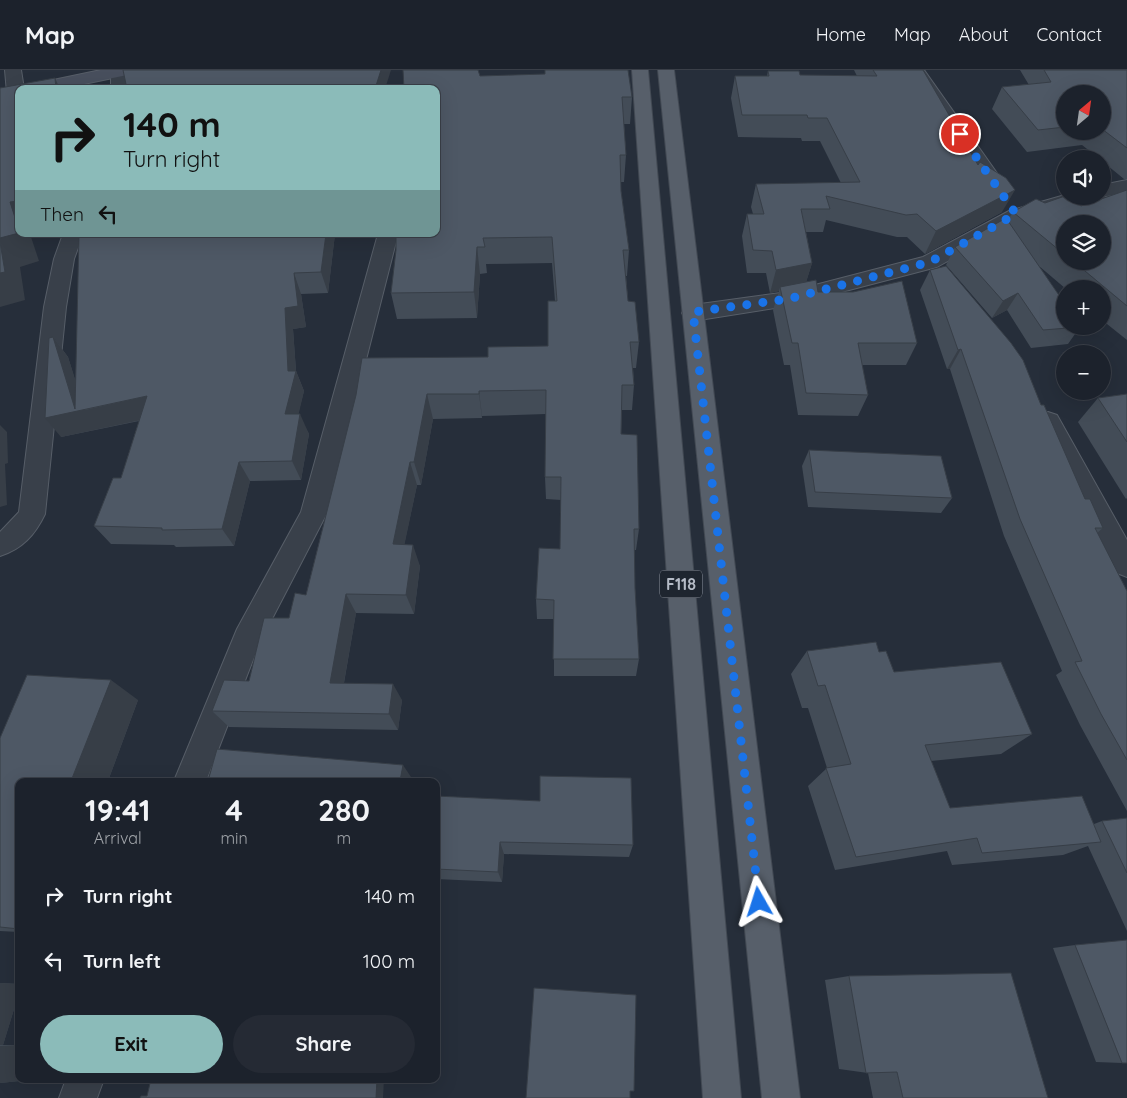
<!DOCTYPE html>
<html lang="en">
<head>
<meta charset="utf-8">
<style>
  :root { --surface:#1c222c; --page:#252a34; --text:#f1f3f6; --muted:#a0a4a9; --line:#3a3f48; --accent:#8bbbb9 }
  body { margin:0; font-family:Quicksand,sans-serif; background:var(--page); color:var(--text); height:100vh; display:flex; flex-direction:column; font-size:19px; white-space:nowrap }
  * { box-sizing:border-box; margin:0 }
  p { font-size:16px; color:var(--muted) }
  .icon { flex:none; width:28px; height:28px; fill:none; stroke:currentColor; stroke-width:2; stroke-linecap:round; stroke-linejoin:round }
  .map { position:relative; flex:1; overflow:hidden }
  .details { position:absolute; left:15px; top:708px; width:425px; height:305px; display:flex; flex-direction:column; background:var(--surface); border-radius:10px; box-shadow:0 5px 20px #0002,0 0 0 1px var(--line) }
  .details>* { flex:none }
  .banner { position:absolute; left:15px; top:15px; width:425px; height:152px; border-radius:10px; box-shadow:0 5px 20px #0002,0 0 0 1px var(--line); background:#8bbbb9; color:#111; overflow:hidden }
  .needle { width:32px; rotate:29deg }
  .controls { position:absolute; left:1056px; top:15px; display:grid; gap:10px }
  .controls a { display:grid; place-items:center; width:55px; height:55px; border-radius:50%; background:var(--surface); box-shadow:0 5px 20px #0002,0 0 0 1px var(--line); font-size:25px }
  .pin { position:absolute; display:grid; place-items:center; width:42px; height:42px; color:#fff; margin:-21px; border:2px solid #fff; border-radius:50%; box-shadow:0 1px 5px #0007 }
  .me { position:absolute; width:55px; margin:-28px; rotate:354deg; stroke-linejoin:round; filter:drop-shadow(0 0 4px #0008) }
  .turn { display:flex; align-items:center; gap:18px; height:105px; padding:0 25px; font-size:22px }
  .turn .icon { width:65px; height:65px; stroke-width:2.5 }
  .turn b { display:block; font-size:35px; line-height:42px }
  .then { display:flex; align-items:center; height:48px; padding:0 25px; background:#0003; gap:10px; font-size:19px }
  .eta { display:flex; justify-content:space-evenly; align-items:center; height:85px; text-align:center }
  .eta b { font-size:30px; font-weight:800; line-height:35px }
  .action { display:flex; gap:10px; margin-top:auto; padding:10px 25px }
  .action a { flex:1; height:58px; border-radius:30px; background:var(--accent); color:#111; font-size:20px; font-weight:800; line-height:58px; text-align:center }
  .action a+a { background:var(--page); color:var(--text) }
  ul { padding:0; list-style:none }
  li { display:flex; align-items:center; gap:15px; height:65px; padding:0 25px }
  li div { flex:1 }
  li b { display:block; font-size:19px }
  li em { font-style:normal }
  header { display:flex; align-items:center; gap:30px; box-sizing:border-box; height:70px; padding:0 25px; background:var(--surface); border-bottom:1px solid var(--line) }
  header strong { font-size:24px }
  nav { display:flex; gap:28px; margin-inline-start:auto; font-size:18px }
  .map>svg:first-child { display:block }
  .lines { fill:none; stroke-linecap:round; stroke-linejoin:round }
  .minor-casing { stroke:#575e68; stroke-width:2 }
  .secondary-casing { stroke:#575e68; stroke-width:2 }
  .primary-casing { stroke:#424953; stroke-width:2 }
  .minor { fill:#39404a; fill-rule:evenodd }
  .secondary { fill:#484f5d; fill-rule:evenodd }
  .primary { fill:#575f6a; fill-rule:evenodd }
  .wall { fill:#434c57; fill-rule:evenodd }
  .shaded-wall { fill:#373e47 }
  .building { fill:#4e5865; stroke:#373e47 }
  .route { stroke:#1a73e8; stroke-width:9; stroke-dasharray:0 16.2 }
  .labels { text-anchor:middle; stroke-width:4; stroke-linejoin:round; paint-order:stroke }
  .shield { fill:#1e252f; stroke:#888e99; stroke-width:1 }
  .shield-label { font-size:16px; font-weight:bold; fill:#b5bbc6 }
</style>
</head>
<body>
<header>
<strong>Map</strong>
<nav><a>Home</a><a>Map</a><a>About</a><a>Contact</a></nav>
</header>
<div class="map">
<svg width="1127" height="1028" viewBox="0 0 1127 1028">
  <rect width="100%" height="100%" fill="#262e3a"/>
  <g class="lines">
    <defs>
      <g id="minor">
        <path d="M5,0H21L24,19H19V28L10,27L7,23Z"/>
        <path d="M111,0H127L129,19H111Z"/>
        <path d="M907,0H924L1011,123L1008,127L1001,129L994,127Z"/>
        <path d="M1127,110V122L1102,127L1099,126H1102V115Z"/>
        <path d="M1065,125L1093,126L1090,130L1023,149L937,197L788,236L693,251L685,248L682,243L685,238L693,235L788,222L923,187L1009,141Z"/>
        <path d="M63,164H83L74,189L66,237L45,444C35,465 22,479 0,486V462L19,442L44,237L54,189Z"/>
        <path d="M378,164H398L327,443L260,572L206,711H174L237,559L301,442Z"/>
        <path d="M1048,342L1057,345L1127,470V507L1117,503L1036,351L1039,345Z"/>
        <path d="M66,1009H104L97,1028H59Z"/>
      </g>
      <path id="secondary" d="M101,0H134L132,4L60,19H26L28,15L34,14Z"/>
      <g id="primary">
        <path d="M632,0H648L741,1028H703Z"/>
        <path d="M658,0H674L800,1028H762Z"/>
      </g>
    </defs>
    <use href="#minor" class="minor-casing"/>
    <use href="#secondary" class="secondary-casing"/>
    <use href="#primary" class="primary-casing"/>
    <use href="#minor" class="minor"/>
    <use href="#secondary" class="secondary"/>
    <use href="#primary" class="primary"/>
  </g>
  <g class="wall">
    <path d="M854,0H923L1002,142L925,184L907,167H897L826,150L823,162H806L812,193L806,212L818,222L917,273L906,295H862L868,325L858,346L798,345L790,295H784L773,240L779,221L770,223L766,203H747L742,166L747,144H753L751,137L756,114L841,113L820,71H802L801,68L738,67L731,28L735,6H767L768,1L800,5L857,6Z"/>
    <path d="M1020,0H1127V109H1124L1102,91V89H1100L1082,75L1027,82L992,39L1002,17L1029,15ZM1065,24H1102V61H1065Z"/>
    <path d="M480,6L632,27L630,54H624L626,85L624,112H621V121L629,180L627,206H626L628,231L639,272L636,298H633L634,315L632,340H622L621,364L639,459L636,480H634L635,518L639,589L636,606H554V549H537L536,529L560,479L561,430L546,429L545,407L546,344L482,346V348L433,349L421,415H417L404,475L420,496L414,544L356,543L344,613L402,630L398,660L229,657L212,641L249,611L289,548L306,525L356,325L488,287L548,276L555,231L552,193L486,194L487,203L480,204L477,248L397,249L391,223L436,164Z"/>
    <path d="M1127,120V270L1102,250V219H1066L1039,196L1080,257L1068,274L1031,278L1007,240L992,248L946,195L955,177L1008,150L1013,142L1045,133L1081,136ZM1065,154L1102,191H1065Z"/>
    <path d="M335,164L328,223L301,224L306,257L293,259L296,301L304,321L298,344L309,364L301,410L250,411L234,476L176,477L174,475L111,474L94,456L121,408L139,351L61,367L53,267L68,287L75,310Z"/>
    <path d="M930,200L1041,335L1085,429L1103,458L1097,463L1127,521V741L1080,655L1056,605L1062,601L1004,466L950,299H947L920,220Z"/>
    <path d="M1127,324V428L1126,429L1078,352L1098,328Z"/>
    <path d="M809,380L952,428L941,443L808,437L802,396Z"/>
    <path d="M807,581L879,582L894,602L1032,664L1001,684L931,691L950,738L1094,754L1102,751L1127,748V861L1088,776L1063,785L952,795L947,781L835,800L808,716L827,698L808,638H802L791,604Z"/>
    <path d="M138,630L108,711H19V862L0,861V668Z"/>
    <path d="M436,726L633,775L629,787L504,784L502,812L436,809Z"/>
    <path d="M1075,875L1122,993L1096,992L1053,878Z"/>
    <path d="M849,906L1048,1028H873L868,1003L839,999L825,910Z"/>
    <path d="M0,913L19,914V923L3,975H19V1009L29,1010L0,1013Z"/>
  </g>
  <g class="shaded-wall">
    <path d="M381,0H391L385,19H375Z"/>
    <path d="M55,8L60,19H56Z"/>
    <path d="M1015,120L1002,142L925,184L936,161Z"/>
    <path d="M19,131V160L10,132Z"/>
    <path d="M19,163V164H30L39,191L20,197L25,230L0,237V168Z"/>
    <path d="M326,164H335L328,223L321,202Z"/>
    <path d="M477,177L480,204L477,248L474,222Z"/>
    <path d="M812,193L805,216L780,217L779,221L770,223L776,200Z"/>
    <path d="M294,203L301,224L306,257L293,259L296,301L304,321L294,364L285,344L288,301L285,238Z"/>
    <path d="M1018,223L1007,240L992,248L1003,231Z"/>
    <path d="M53,267L68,287L85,340L147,326L160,346L61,367L45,348L75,339Z"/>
    <path d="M961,279L950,299H947L958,280Z"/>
    <path d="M479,321L482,346V348L479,324Z"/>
    <path d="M427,324L433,349L421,415L414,392Z"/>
    <path d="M300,344L309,364L301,410L292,391Z"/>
    <path d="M0,355L7,362L8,393L5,394L7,435L0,437Z"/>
    <path d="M239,392L250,411L234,476L222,459Z"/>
    <path d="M410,392L417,415L400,496L393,474Z"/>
    <path d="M413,475L420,496L414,544L406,525Z"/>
    <path d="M346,524L356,543L341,629L330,613Z"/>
    <path d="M111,610L138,630L108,711H71Z"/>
    <path d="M393,614L402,630L398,660L389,644Z"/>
    <path d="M403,695L413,710L412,711H400Z"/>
    <path d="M500,772L504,784L502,812L498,802Z"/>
    <path d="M0,913L19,914V923L3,975H0Z"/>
    <path d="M19,975V1009H30L29,1010L0,1013V976Z"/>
    <path d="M377,1009H384L383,1028H376Z"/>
  </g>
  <g class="building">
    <path d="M123,0H381L375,19H127Z"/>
    <path d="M403,0H478L480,6L545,4V0H628L632,27H622L626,85H620L621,121L629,180H623L628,231L635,232L639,272H630L634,315H622L621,364L637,365L639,459H634L635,518L639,589H553L554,530L536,529L539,478L560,479L561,407H545L546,320L479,321V324H427L414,392H410L393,474L413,475L406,525L346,524L330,613L393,614L389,644L212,641L224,610L249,611L264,548H289L295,523L306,525L356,325L362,288L488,287V277L548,276V231H557L552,167L483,168L485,177H477L474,222L391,223L396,180V164H436V19H404Z"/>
    <path d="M873,0H923L978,95L980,92L1006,108L1015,120L936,161L917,144L906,145L826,126L830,139H801L812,193L776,200L772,181L753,180L747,144H764L756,114L860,112L827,48H808L807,45H742L735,6H769L768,1H799L800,5L877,6Z"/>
    <path d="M1044,0H1127V78L1102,59V24H1065V57L1038,60L1002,17L1051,12Z"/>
    <path d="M55,8L56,19H19V131L10,132L19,160V163L0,168V18Z"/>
    <path d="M1127,120V236L1073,191H1102V154H1065V185L1013,142L1036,129L1045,133L1065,126H1068L1081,136Z"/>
    <path d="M1006,148L1065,234V256H1080V257L1043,260L1018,223L1003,231L955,177Z"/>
    <path d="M79,164H326L321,202L294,203L298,236L285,238L288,301H296L285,344H300L292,391L239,392L222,459L162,460V458L94,456L113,408H121L147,326L45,348L49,268L53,267L75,339Z"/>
    <path d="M0,172L5,202L0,203Z"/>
    <path d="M946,196L1011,273L1023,290L1041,335H1044L1085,429H1090L1103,458H1095L1127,521V690L1101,644L1075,592L1082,591L1020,449L961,279L958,280L930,200Z"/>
    <path d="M816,210L818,222H853L902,211L917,273H858L868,325L806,323L798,273H792L780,217Z"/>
    <path d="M1127,324V372L1098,328Z"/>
    <path d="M809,380L941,386L952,428L815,422Z"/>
    <path d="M876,572L879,582L886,581L894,602L1001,592L1032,664L925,675L950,738L1082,726L1101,772L982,783L977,768L856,787L826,698L851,694L825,615L818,616L807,581Z"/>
    <path d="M27,605L111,610L71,711H19V859L0,857V668Z"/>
    <path d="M217,679L403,695L400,711H208Z"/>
    <path d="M540,706L631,708L633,775L500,772L498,802L436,799V726L540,731Z"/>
    <path d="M1127,748V803L1102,751Z"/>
    <path d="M1127,870V993H1122L1075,875Z"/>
    <path d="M1011,903L1048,1028H903L897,1002L866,1003L849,906Z"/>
    <path d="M534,918L636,925L634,1021H630V1028H526Z"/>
    <path d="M151,1009H377L376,1028H140L141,1026H147Z"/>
  </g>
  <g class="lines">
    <path class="route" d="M759,832L693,242L788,229L930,192L1016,144L960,64"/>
  </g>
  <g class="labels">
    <rect class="shield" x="660" y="500.5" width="42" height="27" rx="4"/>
    <g class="shield-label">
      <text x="681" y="520">F118</text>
    </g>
  </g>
</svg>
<div class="controls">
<a><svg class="needle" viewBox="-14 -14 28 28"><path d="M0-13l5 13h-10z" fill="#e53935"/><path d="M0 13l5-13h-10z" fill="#a0a4a9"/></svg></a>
<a><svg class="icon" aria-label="sound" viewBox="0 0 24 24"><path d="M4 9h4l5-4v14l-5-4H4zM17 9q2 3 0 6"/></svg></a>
<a><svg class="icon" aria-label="layers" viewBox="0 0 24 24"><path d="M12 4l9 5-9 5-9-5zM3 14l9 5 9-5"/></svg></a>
<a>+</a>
<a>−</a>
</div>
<div class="pin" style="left:960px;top:64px;background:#d93025"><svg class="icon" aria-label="arrive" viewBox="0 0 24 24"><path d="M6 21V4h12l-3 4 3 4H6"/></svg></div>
<svg class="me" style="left:759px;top:832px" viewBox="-20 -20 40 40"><path d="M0-17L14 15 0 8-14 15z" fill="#1a73e8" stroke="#fff" stroke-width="4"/></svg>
<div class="banner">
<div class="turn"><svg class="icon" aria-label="right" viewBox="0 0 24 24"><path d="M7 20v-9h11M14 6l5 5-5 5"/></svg><div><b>140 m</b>Turn right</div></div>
<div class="then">Then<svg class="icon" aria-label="left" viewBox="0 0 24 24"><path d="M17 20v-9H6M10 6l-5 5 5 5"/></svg></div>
</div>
<section class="details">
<div class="eta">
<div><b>19:41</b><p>Arrival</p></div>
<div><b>4</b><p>min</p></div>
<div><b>280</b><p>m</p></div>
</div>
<ul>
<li><svg class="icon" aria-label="right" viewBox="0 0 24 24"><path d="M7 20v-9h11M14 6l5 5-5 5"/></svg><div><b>Turn right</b></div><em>140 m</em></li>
<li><svg class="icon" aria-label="left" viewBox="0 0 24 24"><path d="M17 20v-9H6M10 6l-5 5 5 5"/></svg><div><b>Turn left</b></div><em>100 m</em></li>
</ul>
<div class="action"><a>Exit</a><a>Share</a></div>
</section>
</div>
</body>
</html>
